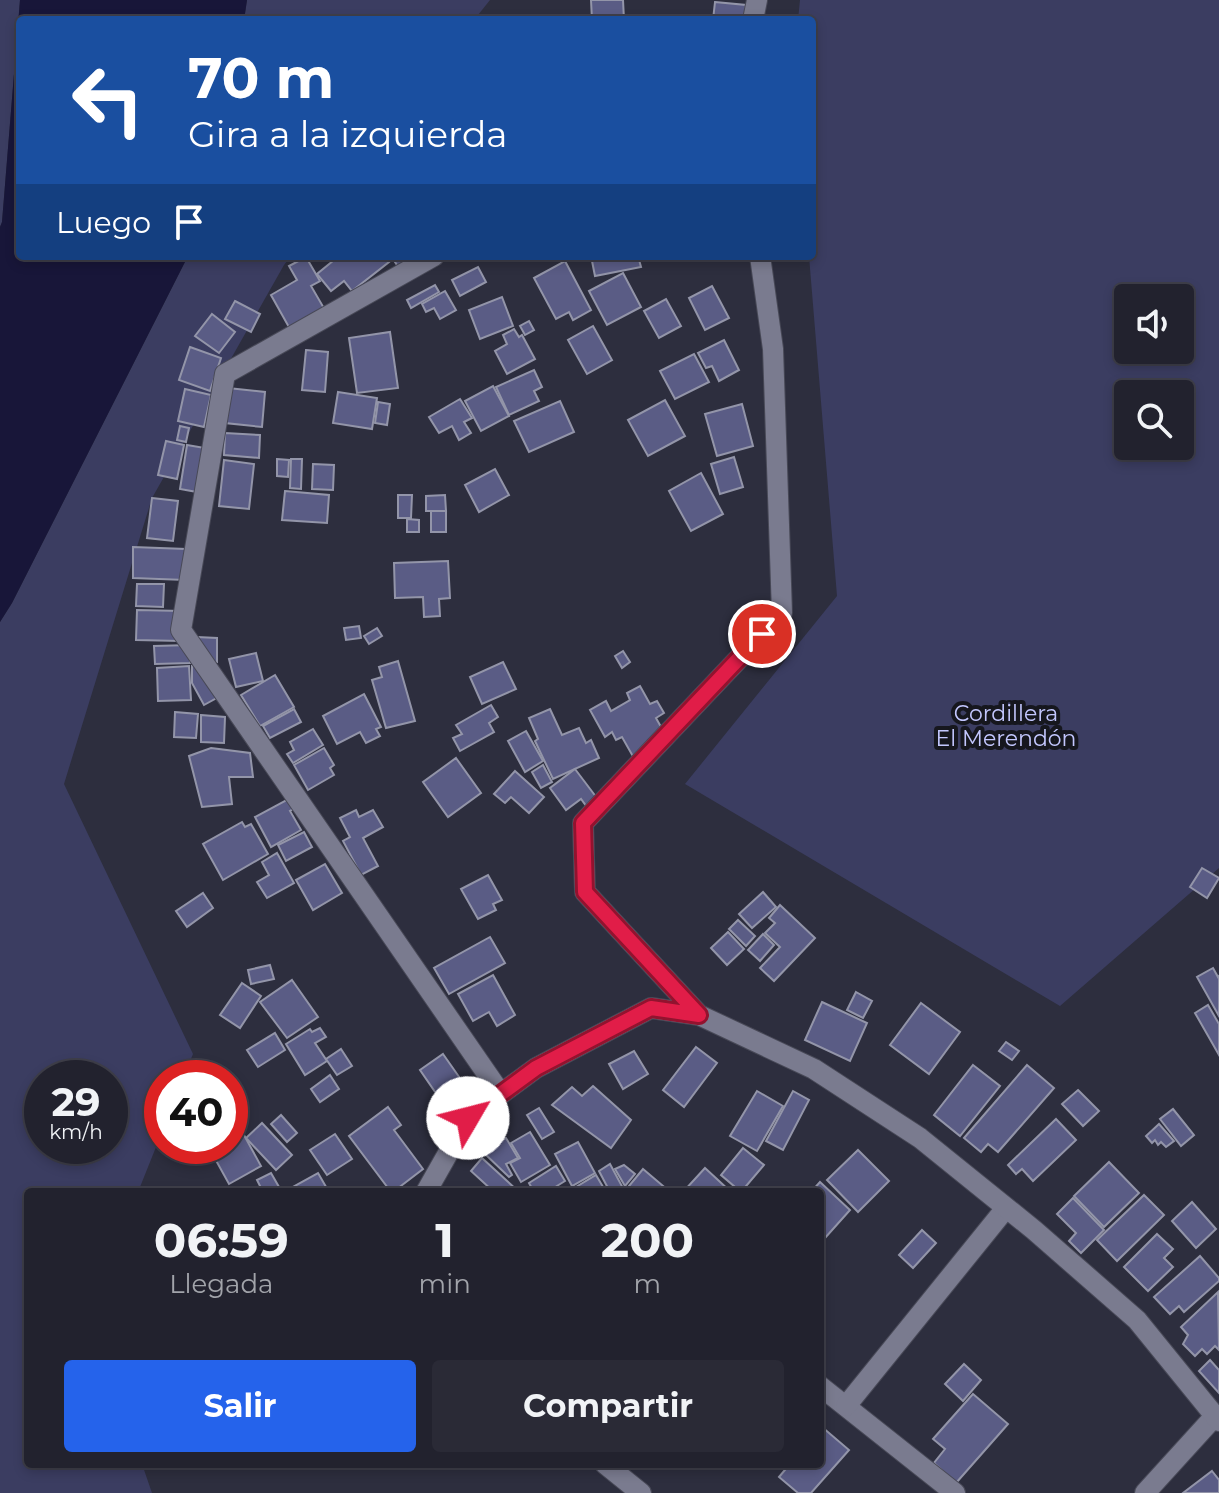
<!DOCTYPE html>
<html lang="es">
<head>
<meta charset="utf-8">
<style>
  :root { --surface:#22222e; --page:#2a2a36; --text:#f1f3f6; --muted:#a2a4aa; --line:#3f3f4a; --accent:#2563eb }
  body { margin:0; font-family:Montserrat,sans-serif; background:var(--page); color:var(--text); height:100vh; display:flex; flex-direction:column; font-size:30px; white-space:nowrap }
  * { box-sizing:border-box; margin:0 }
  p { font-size:26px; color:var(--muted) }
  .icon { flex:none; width:44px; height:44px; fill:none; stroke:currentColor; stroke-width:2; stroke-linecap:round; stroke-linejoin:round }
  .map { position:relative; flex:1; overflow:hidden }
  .drawer { position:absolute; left:24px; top:1188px; width:800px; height:280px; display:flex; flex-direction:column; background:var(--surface); border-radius:8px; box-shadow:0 4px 12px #0003,0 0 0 2px var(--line) }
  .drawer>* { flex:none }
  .guide { position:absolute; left:16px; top:16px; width:800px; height:244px; border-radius:8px; box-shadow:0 4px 12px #0003,0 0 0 2px var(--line); background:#1a4fa0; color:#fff; overflow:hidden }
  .tools { position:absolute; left:1114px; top:284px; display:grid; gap:16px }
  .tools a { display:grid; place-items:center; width:80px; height:80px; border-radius:8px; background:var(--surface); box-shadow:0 4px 12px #0003,0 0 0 2px var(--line); font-size:40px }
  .speed { position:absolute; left:24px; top:1060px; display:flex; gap:16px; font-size:40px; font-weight:700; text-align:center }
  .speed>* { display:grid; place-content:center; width:104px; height:104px; border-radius:50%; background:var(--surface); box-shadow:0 4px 12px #0003,0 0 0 2px var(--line); line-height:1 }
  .speed small { font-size:20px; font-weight:400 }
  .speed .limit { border:12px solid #d22; background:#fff; color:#111 }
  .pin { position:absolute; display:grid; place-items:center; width:68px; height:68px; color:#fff; margin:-34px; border:4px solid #fff; border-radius:50%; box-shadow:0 2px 8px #0007 }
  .me { position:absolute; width:88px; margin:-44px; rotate:53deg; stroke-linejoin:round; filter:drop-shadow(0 0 6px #0008) }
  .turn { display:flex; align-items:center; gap:28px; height:168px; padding:0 40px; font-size:36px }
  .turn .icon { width:104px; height:104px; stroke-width:2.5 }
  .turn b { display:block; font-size:56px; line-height:68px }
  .then { display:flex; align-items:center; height:76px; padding:0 40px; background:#0003; gap:16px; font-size:30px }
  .eta { display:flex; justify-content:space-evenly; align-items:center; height:136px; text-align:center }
  .eta b { font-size:48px; font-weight:700; line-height:56px }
  .primary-button { display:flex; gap:16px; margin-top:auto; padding:16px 40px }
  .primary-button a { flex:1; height:92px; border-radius:8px; background:var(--accent); color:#fff; font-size:32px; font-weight:700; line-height:92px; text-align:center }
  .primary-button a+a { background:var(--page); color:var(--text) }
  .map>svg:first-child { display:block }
  .green { fill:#3b3d61; fill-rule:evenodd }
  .water { fill:#181639 }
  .building { fill:#5a5c85; stroke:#9395a9; stroke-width:2 }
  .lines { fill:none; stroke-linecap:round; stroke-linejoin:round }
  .minor-casing { stroke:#484957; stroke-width:22 }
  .tertiary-casing { stroke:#484957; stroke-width:22 }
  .minor { stroke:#7a7b8f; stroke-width:20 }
  .tertiary { stroke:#7a7b8f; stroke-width:20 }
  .route-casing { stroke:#92132f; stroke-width:20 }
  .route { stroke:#e11d48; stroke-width:14 }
  .labels { text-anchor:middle; stroke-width:8; stroke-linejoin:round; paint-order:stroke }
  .park-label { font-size:22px; fill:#c3c7fe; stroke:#16171e }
</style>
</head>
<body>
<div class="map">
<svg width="1219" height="1493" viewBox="0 0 1219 1493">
  <rect width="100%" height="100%" fill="#2d2e3e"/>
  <g class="green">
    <path d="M0,0H20L2,222L0,227Z"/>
    <path d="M247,0H490L474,20H244Z"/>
    <path d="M800,0H1219V868L1060,1006L685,784L837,596L809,256H812V20H798ZM1128,298H1180V350H1128ZM1128,394H1180V446H1128Z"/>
    <path d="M188,256H291L284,265L152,498L64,784L193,1054L183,1078H162V1132L138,1192H28V1464H142L152,1493H0V622L12,603ZM42,1078H110V1146H42Z"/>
  </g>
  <path class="water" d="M20,0H247L244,20H20V256H188L12,603L0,622V227L2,222Z"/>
  <g class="building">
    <path d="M591,0H623L624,20H592Z"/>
    <path d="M715,2L746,5L744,20H713Z"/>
    <path d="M339,256H384L389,262L352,291L344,281L331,291L317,274Z"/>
    <path d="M391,256H430L403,274Z"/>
    <path d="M591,256H638L641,267L595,276Z"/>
    <path d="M306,257L320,281L311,286L325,310L290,329L271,295L297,280L289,266Z"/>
    <path d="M565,261L591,310L573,320L569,312L556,319L534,278Z"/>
    <path d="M478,267L486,282L460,296L452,280Z"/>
    <path d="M623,273L641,307L607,325L589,291Z"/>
    <path d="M435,285L439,292L411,308L407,300Z"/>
    <path d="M712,286L729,318L705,330L689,298Z"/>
    <path d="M445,291L456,310L440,319L434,308L426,312L422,304Z"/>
    <path d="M502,297L513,326L480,339L469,310Z"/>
    <path d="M666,299L681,326L659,338L644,311Z"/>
    <path d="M235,301L260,314L251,332L225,319Z"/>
    <path d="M212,314L235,332L219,353L195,336Z"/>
    <path d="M529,321L534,330L525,335L520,326Z"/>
    <path d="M593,326L612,360L587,374L568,340Z"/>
    <path d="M514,329L519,337L522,335L535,359L507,374L495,351L507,344L503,335Z"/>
    <path d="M390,332L398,388L357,393L349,338Z"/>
    <path d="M724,340L739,370L719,381L712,366L706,368L698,353Z"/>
    <path d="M190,347L221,358L210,391L179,380Z"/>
    <path d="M306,350L328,352L325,392L302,390Z"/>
    <path d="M694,354L709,382L675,399L660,371Z"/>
    <path d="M534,370L542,387L534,391L539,401L509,415L496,387Z"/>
    <path d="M493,386L509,416L481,431L465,401Z"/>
    <path d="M228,388L265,392L262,427L225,423Z"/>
    <path d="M185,389L211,395L204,427L178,421Z"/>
    <path d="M338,392L377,398L372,429L333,423Z"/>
    <path d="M460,399L472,418L464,422L471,433L459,440L452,426L439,433L429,417Z"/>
    <path d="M665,400L685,436L648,456L628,420Z"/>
    <path d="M560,401L574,432L529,452L514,421Z"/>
    <path d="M378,402L390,404L387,425L375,423Z"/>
    <path d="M742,404L753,446L717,456L705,414Z"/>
    <path d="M180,426L189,428L186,442L177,440Z"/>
    <path d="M225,433L260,435L259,458L224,455Z"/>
    <path d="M166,441L184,445L177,479L158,475Z"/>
    <path d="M187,445L205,448L197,492L180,489Z"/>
    <path d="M734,457L743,487L720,494L711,464Z"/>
    <path d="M277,459L289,460L288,477L277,476Z"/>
    <path d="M291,459H302L301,489L290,488Z"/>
    <path d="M224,460L254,464L249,509L219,506Z"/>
    <path d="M313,464L334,465L333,490L312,489Z"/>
    <path d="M495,469L509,495L479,512L465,485Z"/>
    <path d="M701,473L723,514L691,531L669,491Z"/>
    <path d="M285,491L329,495L327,523L282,520Z"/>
    <path d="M398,495H412L411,518H398Z"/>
    <path d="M445,495L446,511H426V496Z"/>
    <path d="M152,498L178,501L173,541L147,538Z"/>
    <rect x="431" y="511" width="15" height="21"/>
    <path d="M407,519L419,520V532H407Z"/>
    <path d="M133,547L186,549L185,580L133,578Z"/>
    <path d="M448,561L450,598L439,599L440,616L424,617L423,597L395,598L394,563Z"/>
    <path d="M137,584H164L163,607L136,606Z"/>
    <path d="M137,610L182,611L181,641L136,640Z"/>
    <path d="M359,626L361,638L346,640L344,628Z"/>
    <path d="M377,628L382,636L369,644L364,636Z"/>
    <path d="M197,637L217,638V662L196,661Z"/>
    <path d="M190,645V663L155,664L154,646Z"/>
    <path d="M623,651L630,662L622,668L615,656Z"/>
    <path d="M256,653L263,681L236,687L229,659Z"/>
    <path d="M398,661L415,721L386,728L372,680L382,677L379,667Z"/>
    <path d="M503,662L516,689L482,704L470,677Z"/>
    <path d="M206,665L222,695L204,705L192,683V666Z"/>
    <path d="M189,666L191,700L158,701L157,668Z"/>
    <path d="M275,675L294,707L260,726L241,695Z"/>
    <path d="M640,686L650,704L657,701L664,713L656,718L669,741L635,760L622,737L616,740L612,732L605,737L590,710L606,701L611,711L630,700L627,693Z"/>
    <path d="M364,694L381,727L376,729L380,736L366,743L360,732L337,744L323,716Z"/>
    <path d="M491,705L498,717L489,723L494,732L460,751L453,738L462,734L456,725Z"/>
    <path d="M294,709L301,722L270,738L263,726Z"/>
    <path d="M550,709L562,735L579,728L586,743L591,740L599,758L553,779L535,741L538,739L529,718Z"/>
    <path d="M175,712L198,714L196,738L174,737Z"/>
    <path d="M201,715L225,717L224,743L201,742Z"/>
    <path d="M313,729L323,745L293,763L287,754L294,750L290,742Z"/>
    <path d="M526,731L543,761L525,772L508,741Z"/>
    <path d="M211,748L250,753L253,777H229L232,804L202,807L189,756Z"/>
    <path d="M324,748L334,765L330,768L334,775L308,790L294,765Z"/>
    <path d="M456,758L481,793L448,817L423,782Z"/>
    <path d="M543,765L552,782L541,788L532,772Z"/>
    <path d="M575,769L606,810L595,818L581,799L566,810L550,788Z"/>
    <path d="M515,771L544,797L529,813L511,797L505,803L494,794Z"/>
    <path d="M294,796L299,806L290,811L301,830L271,847L255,817Z"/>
    <path d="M356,810L359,817L373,810L383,827L363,838L378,866L361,875L343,841L350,837L340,818Z"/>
    <path d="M242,822L245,827L251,824L268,854L223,880L203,844Z"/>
    <path d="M304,832L312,847L286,861L278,845Z"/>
    <path d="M277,853L294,883L267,898L257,882L269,875L262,862Z"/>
    <path d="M325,864L342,893L313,910L296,880Z"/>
    <path d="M1202,868L1219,878L1207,898L1190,887Z"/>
    <path d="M488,875L502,900L493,904L496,910L478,919L461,889Z"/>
    <path d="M763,892L776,907L752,928L739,914Z"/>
    <path d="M203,893L213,908L187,927L176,911Z"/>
    <path d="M780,905L815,938L774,981L760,968L780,947L765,933L775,923L769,918Z"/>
    <path d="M738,920L755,936L746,946L729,929Z"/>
    <path d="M728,932L744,949L727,965L711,948Z"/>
    <path d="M763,934L774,945L760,961L748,950Z"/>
    <path d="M490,937L505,963L449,994L434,968Z"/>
    <path d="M270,965L274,979L251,984L248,970Z"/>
    <path d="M1213,968L1218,977L1219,976V1016L1197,977Z"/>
    <path d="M493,975L515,1015L497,1026L489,1012L473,1021L458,994Z"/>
    <path d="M292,980L318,1017L287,1038L260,1002Z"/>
    <path d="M242,983L261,996L240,1028L220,1015Z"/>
    <path d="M856,992L872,1001L863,1018L847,1010Z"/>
    <path d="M822,1002L867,1023L850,1061L805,1040Z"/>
    <path d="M921,1003L960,1032L929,1074L890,1045Z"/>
    <path d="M1208,1005L1219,1024V1055L1195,1013Z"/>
    <path d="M320,1028L326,1037L315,1043L327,1061L305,1075L286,1044L310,1029L312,1032Z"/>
    <path d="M275,1033L285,1050L258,1067L247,1050Z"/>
    <path d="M1006,1042L1019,1051L1012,1060L999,1051Z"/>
    <path d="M696,1047L717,1063L684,1107L663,1090Z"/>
    <path d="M341,1049L352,1066L337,1075L326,1059Z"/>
    <path d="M634,1051L648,1074L623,1089L609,1064Z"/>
    <path d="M443,1054L476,1101L453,1118L420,1070Z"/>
    <path d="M973,1065L1000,1086L960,1136L934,1115Z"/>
    <path d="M1027,1065L1054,1088L998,1152L988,1144L981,1152L964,1138Z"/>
    <path d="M330,1075L339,1089L320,1102L311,1089Z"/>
    <path d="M593,1086L631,1120L611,1148L552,1105L572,1087L582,1096Z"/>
    <path d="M1078,1090L1099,1111L1083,1126L1062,1104Z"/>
    <path d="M757,1091L783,1106L757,1151L730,1136Z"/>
    <path d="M793,1091L809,1100L783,1150L766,1141Z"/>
    <path d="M388,1107L401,1125L394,1130L423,1169L393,1192H391L349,1136Z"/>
    <path d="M539,1108L554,1132L542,1139L527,1115Z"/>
    <path d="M1173,1109L1194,1135L1181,1146L1160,1119Z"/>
    <path d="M281,1115L297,1133L287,1142L271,1124Z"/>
    <path d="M1056,1119L1076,1140L1033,1181L1022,1169L1016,1174L1008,1165Z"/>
    <path d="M262,1123L292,1155L276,1170L246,1138Z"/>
    <path d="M1159,1124L1174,1141L1166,1147L1161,1142L1158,1145L1155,1140L1152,1143L1146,1136Z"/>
    <path d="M239,1126L261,1166L229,1184L208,1146H230V1131Z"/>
    <path d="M530,1132L550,1165L521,1182L510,1163L520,1158L511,1143Z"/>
    <path d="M335,1134L352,1159L327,1175L310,1150Z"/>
    <path d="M506,1138L518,1158L506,1164L512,1175L509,1177L485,1154L494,1145Z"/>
    <path d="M578,1142L595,1173L572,1186L555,1154Z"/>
    <path d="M743,1148L764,1165L741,1192L721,1175Z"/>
    <path d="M858,1150L889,1181L858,1212L827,1180Z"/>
    <path d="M482,1158L519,1192H494L471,1171Z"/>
    <path d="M1109,1162L1139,1193L1104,1227L1074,1196Z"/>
    <path d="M610,1164L624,1190L620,1192H610L599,1171Z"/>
    <path d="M624,1165L635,1174L625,1186L615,1169Z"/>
    <path d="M556,1166L565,1181L547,1192H534L529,1183Z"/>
    <path d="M705,1168L731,1192H683Z"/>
    <path d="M643,1169L669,1191L667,1192H624Z"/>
    <path d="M271,1173L279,1187L271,1192H263L257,1180Z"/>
    <path d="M318,1173L329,1192H291L289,1189Z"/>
    <path d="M596,1175L606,1192H579L576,1187Z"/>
    <path d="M820,1182L850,1210L825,1238L820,1233V1192H811Z"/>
    <path d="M1144,1195L1164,1215L1117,1261L1097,1240Z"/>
    <path d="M1073,1198L1104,1230L1081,1253L1069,1241L1076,1233L1057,1214Z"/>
    <path d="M1192,1202L1216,1229L1196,1248L1172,1221Z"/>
    <path d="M922,1230L936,1243L913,1268L899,1255Z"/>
    <path d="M1157,1234L1173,1249L1164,1258L1173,1267L1148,1291L1124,1267Z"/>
    <path d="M1200,1256L1219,1278V1281L1184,1312L1179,1306L1170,1314L1154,1297Z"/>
    <path d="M1218,1292L1219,1350L1215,1346L1207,1354L1202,1349L1195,1356L1183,1344L1188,1335L1181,1327Z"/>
    <path d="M1210,1360L1219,1370V1393L1199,1371Z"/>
    <path d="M964,1364L981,1380L963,1401L945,1384Z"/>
    <path d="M973,1394L1008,1424L956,1483L934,1463L945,1449L933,1439Z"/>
    <path d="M822,1427L849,1450L811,1493H798L779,1477L790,1464H820V1430Z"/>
    <path d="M1212,1471L1219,1480V1493H1183Z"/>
  </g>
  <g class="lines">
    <defs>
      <g id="minor">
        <path d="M753,20L757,0"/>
        <path d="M434,256L225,374L181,630L501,1094"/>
        <path d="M699,1015L585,892L583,823L782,613L773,349L760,256"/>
        <path d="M820,1386L955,1493"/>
        <path d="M846,1406L1006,1208"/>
        <path d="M605,1464L641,1493"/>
        <path d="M1145,1493L1215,1416"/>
      </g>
      <path id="tertiary" d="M426,1192L468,1118L536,1068L651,1008L699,1015L814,1069L920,1138L1034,1230L1137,1320L1219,1421"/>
    </defs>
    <use href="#minor" class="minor-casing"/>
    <use href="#tertiary" class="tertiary-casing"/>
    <use href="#minor" class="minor"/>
    <use href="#tertiary" class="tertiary"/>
  </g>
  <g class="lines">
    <defs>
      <path id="route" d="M468,1118L536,1068L651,1008L699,1015L585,892L583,823L762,634"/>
    </defs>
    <use href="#route" class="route-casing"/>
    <use href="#route" class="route"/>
  </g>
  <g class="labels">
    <g class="park-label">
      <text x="1006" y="721">Cordillera<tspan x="1006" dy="25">El Merendón</tspan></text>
    </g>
  </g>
</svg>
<div class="tools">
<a><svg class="icon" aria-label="sound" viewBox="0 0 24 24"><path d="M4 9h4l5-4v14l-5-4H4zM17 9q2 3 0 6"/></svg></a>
<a><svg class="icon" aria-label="search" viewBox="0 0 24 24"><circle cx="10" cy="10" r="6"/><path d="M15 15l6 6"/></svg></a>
</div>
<div class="speed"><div>29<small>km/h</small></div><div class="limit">40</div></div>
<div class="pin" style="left:762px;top:634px;background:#d93025"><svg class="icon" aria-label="arrive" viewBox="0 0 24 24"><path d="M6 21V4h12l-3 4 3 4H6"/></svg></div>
<svg class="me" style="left:468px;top:1118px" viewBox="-20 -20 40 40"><circle r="19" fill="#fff"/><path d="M0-13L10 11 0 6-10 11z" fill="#e11d48"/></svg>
<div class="guide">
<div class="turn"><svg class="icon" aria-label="left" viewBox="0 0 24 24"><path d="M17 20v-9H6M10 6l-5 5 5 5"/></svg><div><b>70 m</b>Gira a la izquierda</div></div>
<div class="then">Luego<svg class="icon" aria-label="arrive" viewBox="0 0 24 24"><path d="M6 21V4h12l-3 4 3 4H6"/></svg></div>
</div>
<section class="drawer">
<div class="eta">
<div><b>06:59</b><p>Llegada</p></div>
<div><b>1</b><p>min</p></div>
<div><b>200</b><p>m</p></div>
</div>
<div class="primary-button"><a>Salir</a><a>Compartir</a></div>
</section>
</div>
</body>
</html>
